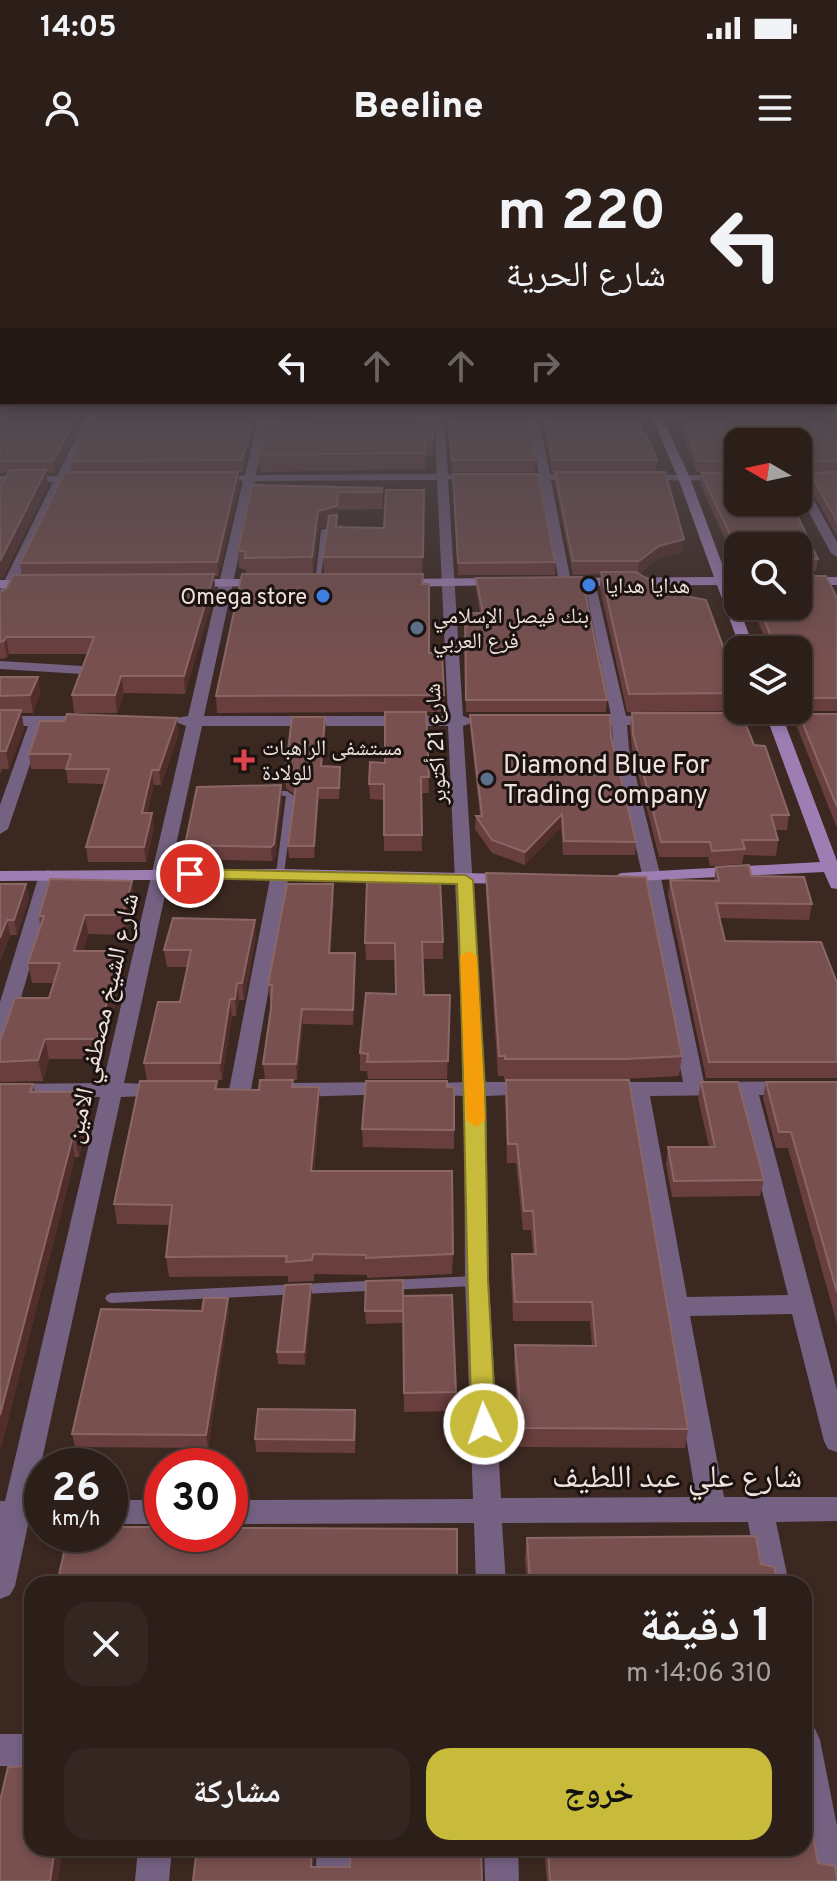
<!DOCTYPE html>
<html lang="ar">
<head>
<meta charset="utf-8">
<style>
  :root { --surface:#2c1e19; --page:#342722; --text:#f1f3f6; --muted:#a6a2a2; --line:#483c38; --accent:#c8bb3b }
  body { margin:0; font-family:Overpass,"Noto Naskh Arabic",sans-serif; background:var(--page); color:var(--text); direction:rtl; height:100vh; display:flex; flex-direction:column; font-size:30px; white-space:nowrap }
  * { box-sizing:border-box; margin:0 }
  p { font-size:26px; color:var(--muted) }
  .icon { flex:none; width:44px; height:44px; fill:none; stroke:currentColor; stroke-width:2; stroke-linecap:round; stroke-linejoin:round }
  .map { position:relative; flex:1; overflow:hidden; direction:ltr }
  .sheet { position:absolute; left:24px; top:1416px; width:788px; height:280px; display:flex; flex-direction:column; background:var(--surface); border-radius:24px; box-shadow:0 4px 12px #0003,0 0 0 2px var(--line); direction:rtl }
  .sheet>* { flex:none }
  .guide { position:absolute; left:0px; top:0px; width:838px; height:244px; box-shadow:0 4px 12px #0003,0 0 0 2px var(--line); direction:rtl; background:#2c1e19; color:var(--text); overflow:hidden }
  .needle { width:52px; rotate:279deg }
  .fabs { position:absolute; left:724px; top:268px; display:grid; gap:16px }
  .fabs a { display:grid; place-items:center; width:88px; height:88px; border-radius:16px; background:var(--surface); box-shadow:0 4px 12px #0003,0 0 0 2px var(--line); font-size:40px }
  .speed { position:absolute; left:24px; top:1288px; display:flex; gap:16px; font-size:40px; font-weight:700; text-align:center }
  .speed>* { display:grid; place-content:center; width:104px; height:104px; border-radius:50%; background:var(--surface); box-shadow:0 4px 12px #0003,0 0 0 2px var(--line); line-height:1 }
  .speed small { font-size:20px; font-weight:400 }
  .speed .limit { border:12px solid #d22; background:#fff; color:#111 }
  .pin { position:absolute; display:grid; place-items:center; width:68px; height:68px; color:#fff; margin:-34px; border:4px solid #fff; border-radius:50%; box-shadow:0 2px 8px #0007 }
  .me { position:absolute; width:88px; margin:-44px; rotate:357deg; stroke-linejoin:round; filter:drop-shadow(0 0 6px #0008) }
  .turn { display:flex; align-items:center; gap:28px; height:168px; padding:0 40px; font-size:36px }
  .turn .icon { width:104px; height:104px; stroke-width:2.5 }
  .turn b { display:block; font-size:56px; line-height:68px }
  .lanes { display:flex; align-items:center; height:76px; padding:0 40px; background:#0003; justify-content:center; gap:40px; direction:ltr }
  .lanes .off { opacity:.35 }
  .round { display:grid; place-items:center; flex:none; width:84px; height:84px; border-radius:24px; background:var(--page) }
  .overview { display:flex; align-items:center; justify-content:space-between; height:136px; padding:0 40px }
  h1 { font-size:48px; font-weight:800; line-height:60px }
  .cta { display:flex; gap:16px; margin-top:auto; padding:16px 40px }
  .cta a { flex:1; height:92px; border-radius:24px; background:var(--accent); color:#111; font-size:32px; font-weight:800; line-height:92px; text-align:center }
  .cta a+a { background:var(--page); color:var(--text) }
  .status { display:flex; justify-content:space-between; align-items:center; height:56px; padding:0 40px; background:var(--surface); direction:ltr }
  .status svg { height:22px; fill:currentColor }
  header { display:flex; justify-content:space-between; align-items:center; height:104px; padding:0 40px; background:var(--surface); font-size:36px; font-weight:800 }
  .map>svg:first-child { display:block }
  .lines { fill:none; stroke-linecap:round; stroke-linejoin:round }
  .lane { fill:#756182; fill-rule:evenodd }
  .street { fill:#756182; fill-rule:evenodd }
  .secondary { fill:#9d7db2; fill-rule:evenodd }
  .wall { fill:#693e3e; fill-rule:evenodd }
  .shaded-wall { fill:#512e2b }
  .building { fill:#77504f; stroke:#8a6765; stroke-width:2 }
  .route { fill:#c8bb3b; stroke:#827a26; stroke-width:2 }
  .slow { fill:#f59e0b }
  .shop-dot { fill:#3f7fe0; stroke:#1c1310; stroke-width:3 }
  .service-dot { fill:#5c6f8a; stroke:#1c1310; stroke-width:3 }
  .health-dot { fill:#e0444e; stroke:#1c1310; stroke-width:3 }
  .labels { text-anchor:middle; stroke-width:6; stroke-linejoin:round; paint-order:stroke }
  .far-poi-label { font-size:22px; fill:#efe2dd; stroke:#1c1310; text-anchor:start }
  .far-street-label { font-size:22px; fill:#efe2dd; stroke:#1c1310 }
  .poi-label { font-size:26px; fill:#efe2dd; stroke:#1c1310; text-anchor:start }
  .street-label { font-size:26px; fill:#efe2dd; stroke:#1c1310 }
  .near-street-label { font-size:32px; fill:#efe2dd; stroke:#1c1310 }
</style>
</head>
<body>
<div class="status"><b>14:05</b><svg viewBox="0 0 49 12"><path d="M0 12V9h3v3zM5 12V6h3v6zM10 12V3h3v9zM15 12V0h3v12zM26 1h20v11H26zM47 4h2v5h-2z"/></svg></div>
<header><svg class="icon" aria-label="menu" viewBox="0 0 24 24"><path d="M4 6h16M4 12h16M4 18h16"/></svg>Beeline<svg class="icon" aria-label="person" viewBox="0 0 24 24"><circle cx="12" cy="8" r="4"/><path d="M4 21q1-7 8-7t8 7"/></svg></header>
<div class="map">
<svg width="837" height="1721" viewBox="0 0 837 1721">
  <rect width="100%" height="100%" fill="#3b2821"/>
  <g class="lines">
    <g class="lane">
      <path d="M342,365L345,367L344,368L327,371L320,423L315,424L321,370Z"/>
      <path d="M265,631H287L294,636L284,714L280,717L276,714L286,636L265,635Z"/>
      <path d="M475,1116L479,1118L481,1121L479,1124L475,1126L111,1143L107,1141L105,1138L107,1135L111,1133Z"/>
    </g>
    <g class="street">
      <path d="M87,255H97L68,316H88L94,319L88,322H65L7,443L0,447V430L53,322H0V316H57Z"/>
      <path d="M259,255H269L256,315L437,314L434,255H444L448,314L458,317L448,320L463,556L477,561L463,566L485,922H532L539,924L543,929L539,934L486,936L489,1121L501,1338L696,1337L629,936L597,934L593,929L597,924L604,922H683L643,718L613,589L612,565L585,566L577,561L585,556H611L584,419L595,422L626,556L657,555L665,560L657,565H627L629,589L661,718L704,922L837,921V935H759L837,1230V1292L828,1289L824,1281L792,1154L690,1156L724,1337H837V1361L776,1362L789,1424H759L748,1362L502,1363L506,1424H476L474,1363L230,1364V1340L473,1339L465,1121L464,936L421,934L417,929L421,924L464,922L448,566H202L124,923L171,925L175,930L171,935L121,937L33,1341H42V1365H28L15,1426L10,1435L0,1439V1341H5L100,937L0,938V924L103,923L186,566L173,561L176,558L188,556L243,321L230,318L245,315ZM437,320L448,556H204L255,321ZM738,935L788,1135L687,1137L650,936Z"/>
      <path d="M528,255H538L550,314H580L586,317L580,320H551L571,422L565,426L559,422L540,320H512L506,317L512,314H539Z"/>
      <path d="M766,255H776L792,282H782Z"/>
      <path d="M640,315H738V321L636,320V316Z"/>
      <path d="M798,319L804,322L837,382V397L831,393L798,332Z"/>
      <path d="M0,501L82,506L89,510L82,514L0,509Z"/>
      <path d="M717,554H837V564L712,562V556Z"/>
      <path d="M0,556H65L73,561L65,566H43L8,669L0,674V645L28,566H0Z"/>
      <path d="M280,709L289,714L251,930L247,935H233L229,930L271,714Z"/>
      <path d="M48,710L57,715L10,875L0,881V842L39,715Z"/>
      <path d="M392,922L399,924L403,929L399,934L292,937L285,935L281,930L285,925L292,923Z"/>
      <rect x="110" y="1340" width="52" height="24"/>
      <path d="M804,1564L815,1569L820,1580L837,1666V1721H814L804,1666Z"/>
      <rect x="0" y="1574" width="32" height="32"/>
      <path d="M138,1688H172L169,1721H135Z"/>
      <path d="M317,1688H351L349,1721H315Z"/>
      <path d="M484,1688H518L519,1721H485Z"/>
    </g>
    <g class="secondary">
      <path d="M651,255H661L690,318L727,417H738V425H730L755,490H741L717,425L556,426L550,422L556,418L714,417L678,318Z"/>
      <rect x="798" y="417" width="39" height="8"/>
      <path d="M500,418L505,419V425L396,427L390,423L396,419Z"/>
      <path d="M268,419L274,423L273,426L188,427L182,423L188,419Z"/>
      <path d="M0,420H36L42,424L36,428H0Z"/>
      <path d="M764,550H780L837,701V729L831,728L824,712L615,722L612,718L621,713L820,702Z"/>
      <path d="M280,709L513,714L522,719L513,724L280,719L0,721V711Z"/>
    </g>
  </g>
  <g class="wall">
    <path d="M86,255L55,313H46L48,325L3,417L9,313H0V258Z"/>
    <path d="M258,255L243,312H238L239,325L218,416H214L215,430L185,534L124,533L117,553H74L72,535L87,494H9L7,498L0,499V432L7,428L22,415L20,403L73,312L71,301Z"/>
    <path d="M432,255L433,296H425V309L260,312L259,295L268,267V262Z"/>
    <path d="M447,255H527L536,300L535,312H452Z"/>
    <path d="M541,255H636L642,274L657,300L656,312L682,392L657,399L639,414L738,527V551L627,552L600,428L601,414L573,415L555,325V312H612H552Z"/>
    <path d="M676,255H772L781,273L789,272L779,255H837V312L798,313V333V282H738V312H697Z"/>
    <path d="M837,312V376L808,324L810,313Z"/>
    <path d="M701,313L818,399L816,411H798V386H738V394L731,392L700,324Z"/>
    <path d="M453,314L555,402V415H458Z"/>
    <path d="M252,325L382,328L383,349L338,350L337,367L384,368L424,330L422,424L429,493L444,535V552H426L429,633H421L422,691H384V640L370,639L369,624L385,603V552L217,553L216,536L246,414V410L239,408L238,390ZM328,366L323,397L324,414H313L319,368Z"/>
    <path d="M476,418L607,540L606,552H466L465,453H480L476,429Z"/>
    <path d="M837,438V551H790L789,550H798V490H770L755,455L756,446H798Z"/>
    <path d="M0,517H38L40,534L33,553H21L24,568L9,609H2L0,614Z"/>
    <path d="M632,553L754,585L789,655L787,670H775L778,680L776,696L744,695L742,704L710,706L708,697H659L632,589L630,567Z"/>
    <path d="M799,554H837V668L797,567Z"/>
    <path d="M470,555L611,577L636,682L635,695H563L561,667L525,705L492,693L475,669L476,656H480L470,567Z"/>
    <path d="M326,568L322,606L340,618L339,639H319L314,698H289L288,686L295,635L286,628L285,617Z"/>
    <path d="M179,573L161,625H154L147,653L154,668L146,702H88L86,687L104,624L68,623L66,609H31L29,594Z"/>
    <path d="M282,639L275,698L272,701L186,699L185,685Z"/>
    <path d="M716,707L751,716L812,744L809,760L720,758L725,781L837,823V918H706L668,735L670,720L714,721Z"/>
    <path d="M486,713L682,896L679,916L624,919H504V916H498L486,733Z"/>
    <path d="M0,724H26L29,739L17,775H10L0,802Z"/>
    <path d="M334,739L330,793H355L353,865L303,864L297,920H265L263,904L271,840H270L268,825Z"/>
    <path d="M135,741L126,775L88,774L83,791H121L124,811L101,899H49L43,921L0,922V881L49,838L54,823H32L28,803L40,765L39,756Z"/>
    <path d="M256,776L244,840H239L236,856H232L222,920L147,921L144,903L180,842L187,807H167L164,790Z"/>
    <path d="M443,782V799H423L424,835H450L447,919H368L367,911H360V893L396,834L395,800H366L365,783Z"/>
    <path d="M506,920L688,1269L685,1288L520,1287L514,1204L515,1185L592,1186L590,1161H513L511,1114L512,1094H533L531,1070H523L516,1003H507L505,939Z"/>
    <path d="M217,921L218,929L259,930L293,927L320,947L314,1011L453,1094L452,1114L367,1118V1115L314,1114V1121L288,1122V1116L169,1117L166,1097L170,1065L117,1064L114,1044Z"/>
    <path d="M701,922L764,1020L760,1036L672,1037L666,1004L668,987H709L698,938Z"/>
    <path d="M766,922H837V1164L788,988H776L763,938Z"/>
    <path d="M33,924L35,932H87L90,950L79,997H75L0,1291Z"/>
    <path d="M447,927H454V989L363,987L362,969Z"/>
    <path d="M403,1120V1163L366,1164L365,1151Z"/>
    <path d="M403,1136L456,1232V1251L404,1252Z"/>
    <path d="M312,1137L305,1205L278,1204L277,1192Z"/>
    <path d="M229,1151L208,1288L75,1287L72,1274Z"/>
    <path d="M356,1263L355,1293L256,1292L255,1279Z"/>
    <path d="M527,1378L761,1404L778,1424H527L525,1398Z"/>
    <path d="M808,1648L818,1703L837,1721H547L544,1688H804Z"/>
  </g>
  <g class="shaded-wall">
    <path d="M78,255H86L55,313L53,301Z"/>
    <path d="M255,255H258L243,312L242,300Z"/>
    <path d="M46,310L48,325L3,417L0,418V401Z"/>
    <path d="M238,312L239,325L218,416L217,402Z"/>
    <path d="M338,332V372L337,363L319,368L313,416L312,397L318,351Z"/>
    <path d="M684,379L682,392L657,399L638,414L639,401L659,386Z"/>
    <path d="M214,414L215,430L185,534L184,516Z"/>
    <path d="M6,477L9,494L7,498L4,481Z"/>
    <path d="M121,516L124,533L117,553L115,535Z"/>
    <path d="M38,517L40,534L33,553L30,535Z"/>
    <path d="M21,550L24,568L9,609L6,591Z"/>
    <path d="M325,557L326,568L321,617V606Z"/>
    <path d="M177,558L179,573L161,625L159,610Z"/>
    <path d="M152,610L154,625L144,668L142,653Z"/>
    <path d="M281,625L282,639L275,698L272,701L271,687Z"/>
    <path d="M318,628L319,639L314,698V686Z"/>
    <path d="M152,653L154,668L146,702L144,687Z"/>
    <path d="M562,654L561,667L525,705V692Z"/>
    <path d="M132,721L135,741L126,775L123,755Z"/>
    <path d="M26,724L29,739L17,775L14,760Z"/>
    <path d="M333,724L334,739L330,808L329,793Z"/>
    <path d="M85,755L88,774L78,811L74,791Z"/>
    <path d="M7,760L10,775L0,802V778Z"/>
    <path d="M255,760L256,776L244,840L242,823Z"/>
    <path d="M121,791L124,811L101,899L97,879Z"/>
    <path d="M355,793L356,808L353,865V850Z"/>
    <path d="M237,823L239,840L236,856L235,839Z"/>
    <path d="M230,839L232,856L222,920L220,903Z"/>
    <path d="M302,849L303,864L297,920L296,904Z"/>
    <path d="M45,879L49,899L43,921L38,900Z"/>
    <path d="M319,927L320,947L312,1031L311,1011Z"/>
    <path d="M87,932L90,950L79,997L75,980Z"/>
    <path d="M72,980L75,997L0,1291V1255Z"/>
    <path d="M311,1124L312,1137L305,1205L304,1192Z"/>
    <path d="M228,1138L229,1151L208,1288L206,1275Z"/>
    <path d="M55,1688H63L58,1721H50Z"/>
    <path d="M312,1688H315L313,1721L311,1707Z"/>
  </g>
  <g class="building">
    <path d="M2,255H78L53,301H0V258Z"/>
    <path d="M94,255H255L242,300L71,301Z"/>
    <path d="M269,255H432V260L268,262Z"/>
    <path d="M448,255H527L536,300H452Z"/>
    <path d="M544,255H636L642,274H646L657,300H553Z"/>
    <path d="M681,255H772L781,273L797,272L787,255H837V301L798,302V282H738V301H698Z"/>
    <path d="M432,264L433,280H425V293L259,295L265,267Z"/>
    <path d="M10,310H46L0,401V327Z"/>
    <path d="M65,312H238L217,402L20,403Z"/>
    <path d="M555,312H665L684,379L659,386L639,401H573Z"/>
    <path d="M837,312V361L810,313Z"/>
    <path d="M701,313H738V342H791L818,399H798V386H762L733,381Z"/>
    <path d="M453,314H538L555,402L458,403Z"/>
    <path d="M252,325L382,328V332H338L337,346L318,351L312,397L245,398L246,392L238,390Z"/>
    <path d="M386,330H424L423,397H323L329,356L337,355L336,367L384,368Z"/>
    <path d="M601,412H636L671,433L706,440L738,527V533L629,534Z"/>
    <path d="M214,414L184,516H121L115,535H72L94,477H6L4,481L0,482V432L7,428L13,415Z"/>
    <path d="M242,414H423L422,424H429V493L442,492L444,535L216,536Z"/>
    <path d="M807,416H826L837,438V538H798V490H777L758,446H798V423Z"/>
    <path d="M582,417L607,540H466L465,453H483L476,418Z"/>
    <path d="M0,517H38L30,535L0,536Z"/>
    <path d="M0,550H21L6,591H0Z"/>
    <path d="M385,552H426L429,617H421L422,675H384V624H369L370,602L385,603Z"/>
    <path d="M632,553H741L754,585L765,586L789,655H771L778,680H742L745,689L712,691L710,682H661L633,574Z"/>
    <path d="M67,554L177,558L159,610H152L142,653H152L144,687H86L109,609H66L71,594H29L40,561H64Z"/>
    <path d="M799,554H837V647Z"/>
    <path d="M470,555H610L611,577L636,682L564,681L562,654L525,692L492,680L476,656H482Z"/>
    <path d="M292,557H325L321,606L340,607L339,628H318L314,686H288L296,625L285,617Z"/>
    <path d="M281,625L274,684L271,687L185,685L197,627Z"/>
    <path d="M749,705L751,716L804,717L812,744L716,743L725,781L821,782L837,823V902H709L670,720L719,721L716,707Z"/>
    <path d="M486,713L646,717L682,896L626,899H505V896H499Z"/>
    <path d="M50,719L132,721L123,755H85L74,791H121L97,879H45L38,900L0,902V881L15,838H49L60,803H28L44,756H39Z"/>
    <path d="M440,719L443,782H422L424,835H450L448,901L367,902L368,894L360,893L366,833L396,834L395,783H365L367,720Z"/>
    <path d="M0,724H26L14,760H7L0,778Z"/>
    <path d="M287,724H333L329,793H355L353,850L302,849L296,904H263L271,849L272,825H268Z"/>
    <path d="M173,758L255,760L242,823H237L235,839H230L220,903H144L158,842H180L191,790H164Z"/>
    <path d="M260,920H293L292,927H319L311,1011H452L453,1094L366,1098V1095L313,1094L312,1100L286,1102L287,1096L166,1097L172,1045L114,1044L140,921H217L215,929L259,930Z"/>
    <path d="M506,920H629L688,1269L522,1268L515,1185L596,1186L592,1142H515L512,1094H536L533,1051H524L517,984H508Z"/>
    <path d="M366,921H447V927H454V970L362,969Z"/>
    <path d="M701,922H738L764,1020L674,1021L668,987H715Z"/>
    <path d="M766,922H837V1132L791,972H779Z"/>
    <path d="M0,924H33L30,932H87L75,980H72L0,1255Z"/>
    <path d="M403,1120V1151H365L366,1121Z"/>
    <path d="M311,1124L304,1192H277L285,1125Z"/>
    <path d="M452,1135L456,1232L404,1233L403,1136Z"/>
    <path d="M204,1138H228L206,1275L72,1274L101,1149L202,1151Z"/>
    <path d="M258,1249L355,1250L354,1280L255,1279Z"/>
    <path d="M110,1367H162V1374H230V1368L457,1369V1424H57L68,1374H110Z"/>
    <path d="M756,1376L761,1404L774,1407L778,1424H530L527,1378Z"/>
    <path d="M804,1554L807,1570L808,1648L818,1703L835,1706L837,1721H550L548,1688H804Z"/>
    <path d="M32,1606V1688H55L50,1721H0V1641L8,1607Z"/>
    <path d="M283,1688H312L311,1707H350L351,1688H481L482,1721H193L196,1696H283Z"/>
  </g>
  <linearGradient id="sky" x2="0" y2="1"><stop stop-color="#201612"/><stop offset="0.51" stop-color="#4f484e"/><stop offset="1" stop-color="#4f484e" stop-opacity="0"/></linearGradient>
  <rect width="837" height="496" fill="url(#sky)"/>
  <path class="route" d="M190,709L465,715L473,720L485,929L488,1121L496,1264L492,1271L484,1274L475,1271L472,1264C465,1084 465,904 457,724L184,718L182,714Z"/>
  <path class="slow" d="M469,791L477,796L485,960L476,967L466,960L460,796Z"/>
  <g class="shop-dot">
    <circle cx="589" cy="425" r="8"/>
    <circle cx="323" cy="436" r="8"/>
  </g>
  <g class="service-dot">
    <circle cx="417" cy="468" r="8"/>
    <circle cx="487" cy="619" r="8"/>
  </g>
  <path class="health-dot" d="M240 588h8v8h8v8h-8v8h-8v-8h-8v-8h8z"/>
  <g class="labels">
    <g class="far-poi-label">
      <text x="605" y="433">هدايا هدايا</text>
      <text x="307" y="444" text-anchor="end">Omega store</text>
      <text x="433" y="463">بنك فيصل الإسلامي<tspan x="433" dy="25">فرع العربي</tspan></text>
      <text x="262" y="595">مستشفى الراهبات<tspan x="262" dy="25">للولادة</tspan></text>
    </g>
    <g class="far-street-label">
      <text transform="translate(435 584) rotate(-93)" y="8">شارع 21 أكتوبر</text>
    </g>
    <g class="poi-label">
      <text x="503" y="613">Diamond Blue For<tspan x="503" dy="30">Trading Company</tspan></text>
    </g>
    <g class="street-label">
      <text transform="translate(101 858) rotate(-77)" y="9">شارع الشيخ مصطفي الامين</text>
    </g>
    <g class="near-street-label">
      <text x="677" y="1327">شارع علي عبد اللطيف</text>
    </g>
  </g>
</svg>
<div class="fabs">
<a><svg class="needle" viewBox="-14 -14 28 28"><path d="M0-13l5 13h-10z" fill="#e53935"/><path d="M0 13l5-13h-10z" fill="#a6a2a2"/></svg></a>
<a><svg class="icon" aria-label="search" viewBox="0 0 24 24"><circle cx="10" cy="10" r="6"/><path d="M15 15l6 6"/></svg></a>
<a><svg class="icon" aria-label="layers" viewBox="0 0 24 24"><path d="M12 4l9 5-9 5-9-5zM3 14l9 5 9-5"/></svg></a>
</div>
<div class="speed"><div>26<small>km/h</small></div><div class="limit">30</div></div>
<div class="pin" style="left:190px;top:714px;background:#d93025"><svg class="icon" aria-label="arrive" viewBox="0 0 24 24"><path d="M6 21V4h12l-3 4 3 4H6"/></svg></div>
<svg class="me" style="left:484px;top:1264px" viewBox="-20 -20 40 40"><circle r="17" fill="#c8bb3b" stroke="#fff" stroke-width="3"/><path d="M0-11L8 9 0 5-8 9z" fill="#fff"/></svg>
<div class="guide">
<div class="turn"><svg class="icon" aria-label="left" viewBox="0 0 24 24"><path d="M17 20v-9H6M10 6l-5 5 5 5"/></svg><div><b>220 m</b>شارع الحرية</div></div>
<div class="lanes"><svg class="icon" aria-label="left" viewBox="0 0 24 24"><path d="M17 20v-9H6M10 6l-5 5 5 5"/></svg><svg class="icon off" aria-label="ahead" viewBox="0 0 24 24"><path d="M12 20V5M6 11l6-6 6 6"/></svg><svg class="icon off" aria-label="ahead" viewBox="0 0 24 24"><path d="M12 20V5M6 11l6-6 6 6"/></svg><svg class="icon off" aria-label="right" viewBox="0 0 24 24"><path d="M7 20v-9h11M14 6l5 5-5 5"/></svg></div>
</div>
<section class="sheet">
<div class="overview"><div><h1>1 دقيقة</h1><p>310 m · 14:06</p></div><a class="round"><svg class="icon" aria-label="close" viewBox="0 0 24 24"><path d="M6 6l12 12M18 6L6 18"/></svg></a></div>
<div class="cta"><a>خروج</a><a>مشاركة</a></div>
</section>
</div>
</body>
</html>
